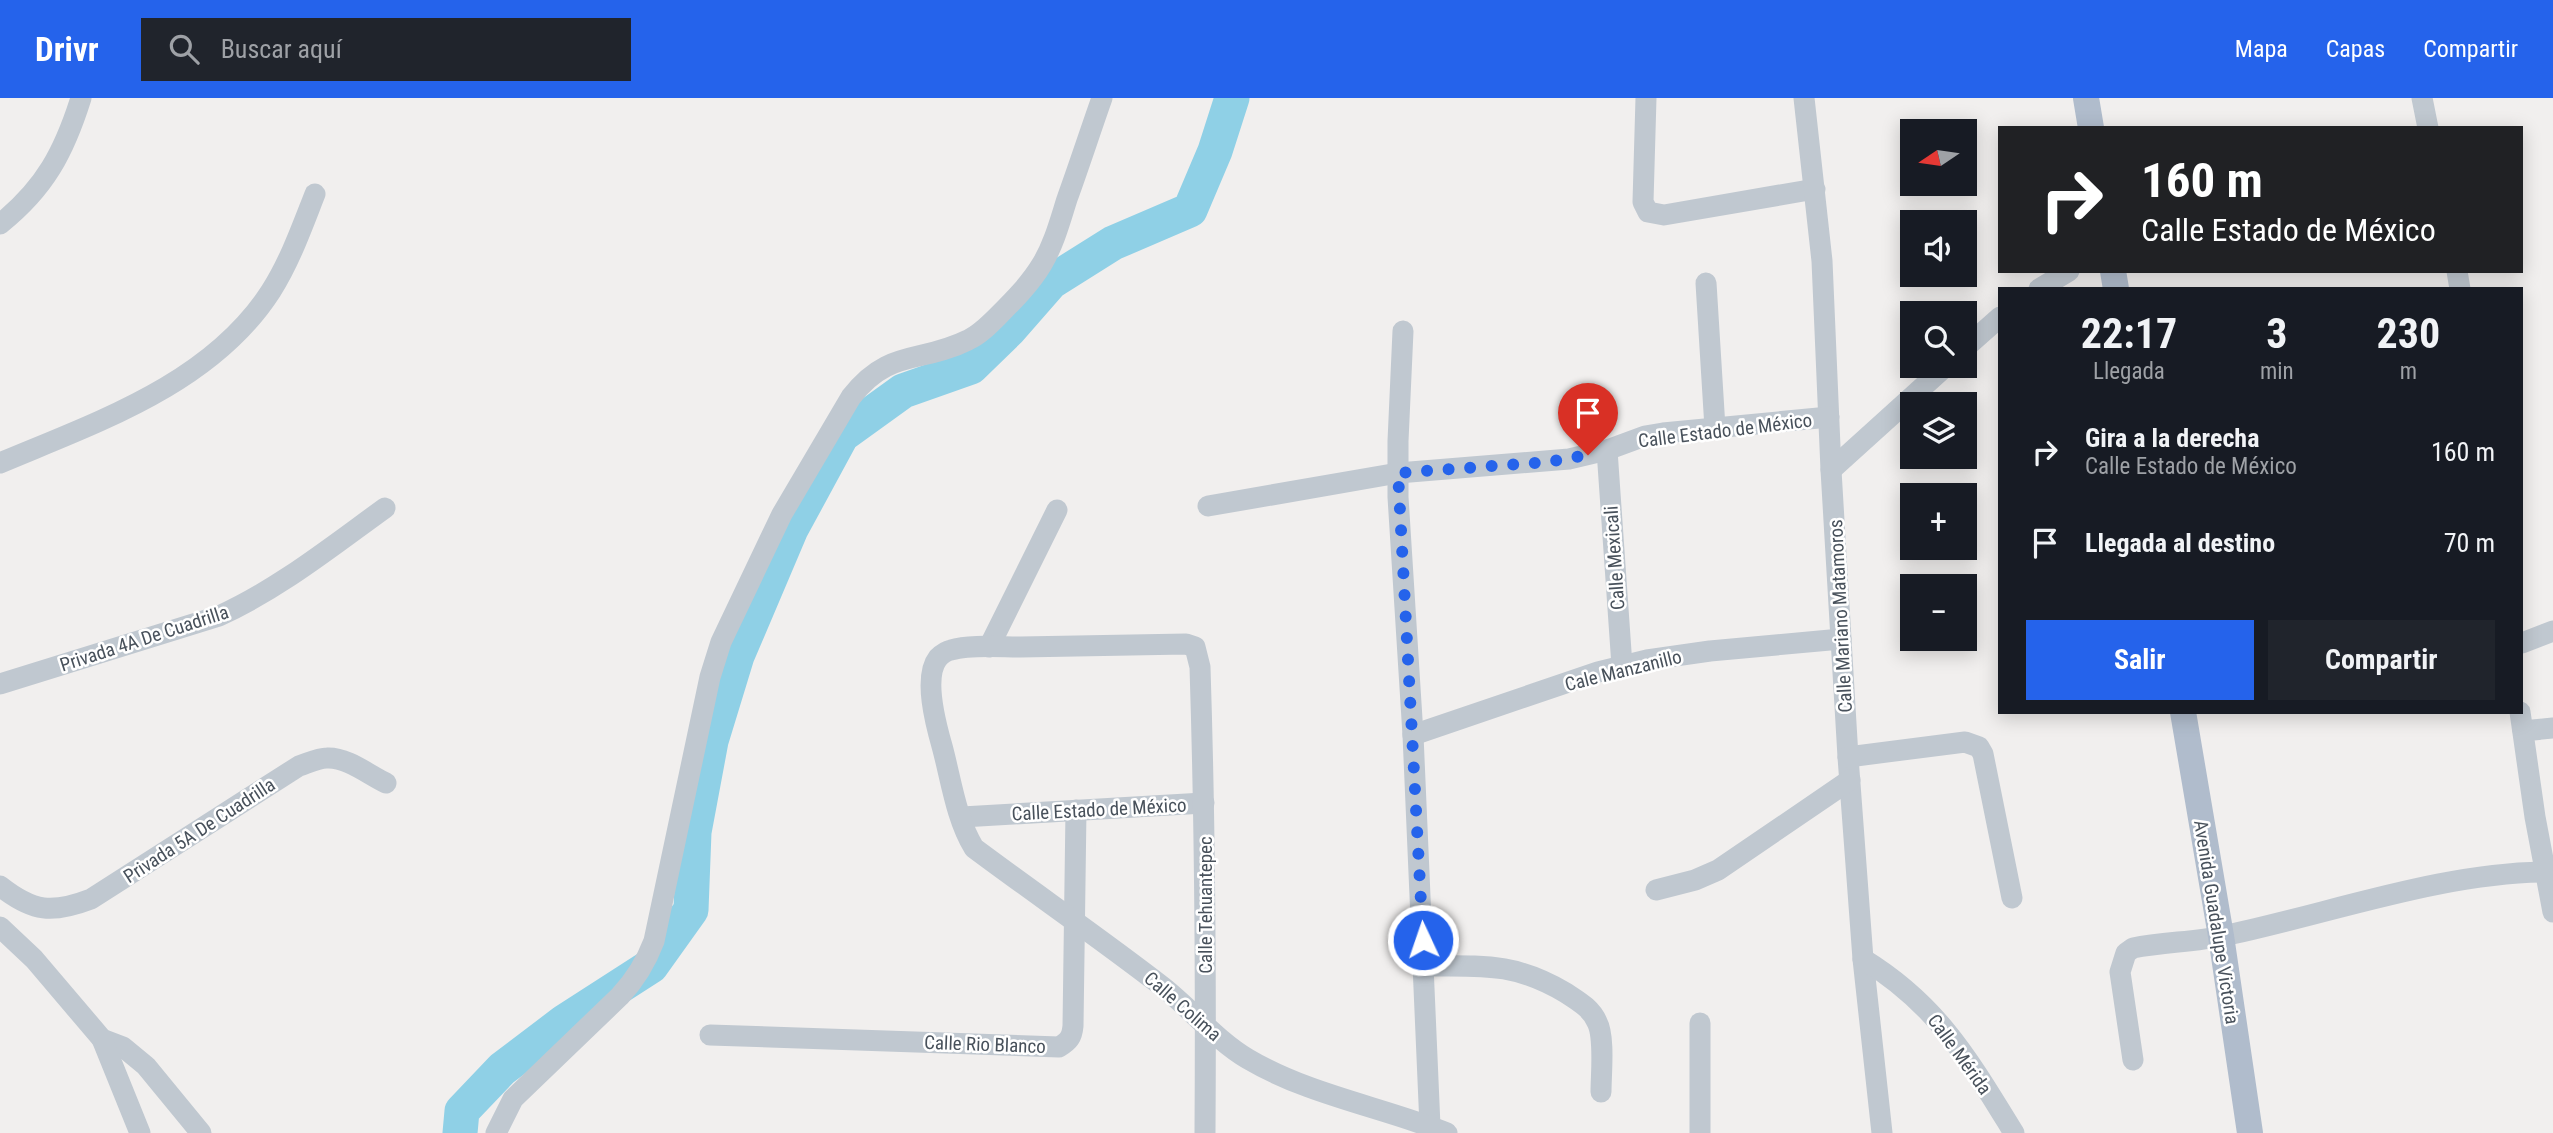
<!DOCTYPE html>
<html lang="es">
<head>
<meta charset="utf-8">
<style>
  :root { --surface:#171b24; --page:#20242c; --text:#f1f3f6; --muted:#9ea1a6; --accent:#2563eb }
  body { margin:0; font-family:"Roboto Condensed",sans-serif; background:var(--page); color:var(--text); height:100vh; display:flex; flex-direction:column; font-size:26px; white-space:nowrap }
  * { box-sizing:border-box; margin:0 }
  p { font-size:23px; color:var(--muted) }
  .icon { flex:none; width:38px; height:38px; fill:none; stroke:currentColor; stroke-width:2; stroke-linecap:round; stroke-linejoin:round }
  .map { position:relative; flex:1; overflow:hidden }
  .side { position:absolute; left:1998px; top:189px; width:525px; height:427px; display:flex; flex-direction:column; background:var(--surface); border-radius:0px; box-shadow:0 4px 18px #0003 }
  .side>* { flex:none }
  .hud { position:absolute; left:1998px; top:28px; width:525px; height:147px; border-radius:0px; box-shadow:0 4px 18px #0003; background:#202124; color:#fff; overflow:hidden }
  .needle { width:46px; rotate:257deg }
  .buttons { position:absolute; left:1900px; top:21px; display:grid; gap:14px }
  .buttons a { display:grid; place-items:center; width:77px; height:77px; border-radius:0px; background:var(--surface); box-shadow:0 4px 18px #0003; font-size:35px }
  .pin { position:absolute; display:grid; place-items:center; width:60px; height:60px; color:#fff; margin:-72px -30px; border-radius:50% 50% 50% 0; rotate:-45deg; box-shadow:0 0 7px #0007 }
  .pin .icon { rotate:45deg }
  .me { position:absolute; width:77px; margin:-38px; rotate:357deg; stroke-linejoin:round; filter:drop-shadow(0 0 5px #0008) }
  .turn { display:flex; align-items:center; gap:24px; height:147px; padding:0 28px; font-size:32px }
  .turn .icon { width:91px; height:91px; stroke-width:2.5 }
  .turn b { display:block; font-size:49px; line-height:60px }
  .eta { display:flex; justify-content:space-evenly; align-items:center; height:119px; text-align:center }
  .eta b { font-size:42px; font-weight:700; line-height:49px }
  .cta { display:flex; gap:14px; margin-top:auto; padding:14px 28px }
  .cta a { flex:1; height:80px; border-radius:0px; background:var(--accent); color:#fff; font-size:28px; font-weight:700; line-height:80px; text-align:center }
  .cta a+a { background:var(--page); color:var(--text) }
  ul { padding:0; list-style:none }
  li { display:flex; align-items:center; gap:21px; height:91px; padding:0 28px }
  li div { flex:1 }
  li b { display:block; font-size:26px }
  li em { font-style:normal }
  header { display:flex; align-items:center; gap:42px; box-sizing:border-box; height:98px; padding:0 35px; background:var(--accent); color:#fff }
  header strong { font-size:33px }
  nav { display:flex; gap:38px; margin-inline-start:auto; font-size:24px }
  .search { width:490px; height:63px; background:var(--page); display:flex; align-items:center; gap:18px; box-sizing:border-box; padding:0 24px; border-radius:0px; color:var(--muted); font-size:26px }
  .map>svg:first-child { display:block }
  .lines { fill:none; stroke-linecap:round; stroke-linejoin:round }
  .river { stroke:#8fd0e6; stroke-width:35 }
  .minor { stroke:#c0c8d0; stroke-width:21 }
  .major { stroke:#b0bccc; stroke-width:26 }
  .route { stroke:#2563eb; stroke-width:12; stroke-dasharray:0 21.6 }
  .labels { text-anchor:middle; stroke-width:5; stroke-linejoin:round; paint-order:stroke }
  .street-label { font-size:19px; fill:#48515b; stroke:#fff }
</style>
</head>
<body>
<header>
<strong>Drivr</strong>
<div class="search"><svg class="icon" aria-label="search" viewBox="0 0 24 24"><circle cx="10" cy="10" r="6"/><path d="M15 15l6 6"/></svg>Buscar aquí</div>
<nav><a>Mapa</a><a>Capas</a><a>Compartir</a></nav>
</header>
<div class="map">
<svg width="2553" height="1035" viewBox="0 0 2553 1035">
  <rect width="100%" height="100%" fill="#f1efee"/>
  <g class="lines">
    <path class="river" d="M460,1035L462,1013L502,971L564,924L651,868L691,812L694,734L711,643L737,558L791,431L842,337L903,293L971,269L1009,232L1051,184L1113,145L1190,112L1215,53L1232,0"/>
    <g class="minor">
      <path d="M1646,0L1643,104L1648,114L1664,117L1815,91"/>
      <path d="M1804,0L1822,163L1831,372L1848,659L1863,861L1882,1035"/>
      <path d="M2422,0L2428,30"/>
      <path d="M0,126C45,90 64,54 81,0"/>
      <path d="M2457,173L2460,191"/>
      <path d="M1706,185L1715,330"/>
      <path d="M2039,191L2069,173"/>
      <path d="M1403,233L1398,343V399L1413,637L1430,1028"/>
      <path d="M1965,250L2000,219"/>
      <path d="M1607,352L1622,568"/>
      <path d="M0,365C97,324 211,286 271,193C290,163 302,129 315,96"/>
      <path d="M1831,372L1946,268"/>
      <path d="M1208,408L1398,375L1569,361L1607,352L1645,338L1663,335L1829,319"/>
      <path d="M2522,545L2553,533"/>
      <path d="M989,549L1057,412"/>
      <path d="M0,586L219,518C280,490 331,449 385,410"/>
      <path d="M2520,614L2535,719L2553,814"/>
      <path d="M2523,633L2553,630"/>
      <path d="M1413,637L1598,574L1647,562L1710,553L1841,541"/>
      <path d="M1848,659L1965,644L1979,649L1983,656L2012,800"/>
      <path d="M962,719L1204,705"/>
      <path d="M0,788C33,814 52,816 91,801L299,668C308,665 318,660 327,660C347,659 369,677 386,685"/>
      <path d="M1656,792L1695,782L1718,772L1850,682"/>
      <path d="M0,829L34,861L102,941L123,949L146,968L201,1035"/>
      <path d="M1863,861C1938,907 1969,962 2014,1035"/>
      <path d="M1424,868C1482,868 1514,864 1566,895C1578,903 1591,910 1597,924C1605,939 1601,976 1601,994"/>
      <path d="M1700,925V1035"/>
      <path d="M710,937L1059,949C1069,943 1072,939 1073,928L1076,712"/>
      <path d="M102,941L140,1035"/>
      <path d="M2133,962L2120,874L2126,855L2133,850C2163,844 2194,844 2223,838C2329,816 2445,773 2553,774"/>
      <path d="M496,1035L513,1001L620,898C636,881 646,864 654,843L710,579L721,544L782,416L851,299C889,250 920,266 968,242C979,237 988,228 997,219C1013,203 1030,186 1042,166C1054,146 1060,123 1067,101C1079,68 1090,34 1102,0"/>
      <path d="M1205,1035C1206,880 1205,725 1200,569L1195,549L1186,546C1131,547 1076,548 1021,549C1001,549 970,546 951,552C946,553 941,557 938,560C923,579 936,627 942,648C951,681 956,721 974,750C1037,797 1101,841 1163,889C1192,912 1216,942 1248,961C1309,997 1382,1009 1447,1035"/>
    </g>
    <g class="major">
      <path d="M2086,0L2091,30"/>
      <path d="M2113,173L2116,191"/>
      <path d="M2183,614L2221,838L2250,1035"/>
    </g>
  </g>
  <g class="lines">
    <path class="route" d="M1423,842L1398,375L1547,364L1588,357"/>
  </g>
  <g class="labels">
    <g class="street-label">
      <text transform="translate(1725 332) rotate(-7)" y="7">Calle Estado de México</text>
      <text transform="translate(1614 460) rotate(-94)" y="7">Calle Mexicali</text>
      <text transform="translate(1840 518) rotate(-93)" y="7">Calle Mariano Matamoros</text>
      <text transform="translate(144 540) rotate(-18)" y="7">Privada 4A De Cuadrilla</text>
      <text transform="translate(1623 572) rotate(-14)" y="7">Cale Manzanillo</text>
      <text transform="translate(1099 711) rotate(-3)" y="7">Calle Estado de México</text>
      <text transform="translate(199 732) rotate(-33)" y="7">Privada 5A De Cuadrilla</text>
      <text transform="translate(1205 807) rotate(-90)" y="7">Calle Tehuantepec</text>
      <text transform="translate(2217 824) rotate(81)" y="7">Avenida Guadalupe Victoria</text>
      <text transform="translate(1183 908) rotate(41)" y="7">Calle Colima</text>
      <text transform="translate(985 946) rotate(2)" y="7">Calle Rio Blanco</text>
      <text transform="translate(1960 956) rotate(54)" y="7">Calle Mérida</text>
    </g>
  </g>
</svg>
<div class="buttons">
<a><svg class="needle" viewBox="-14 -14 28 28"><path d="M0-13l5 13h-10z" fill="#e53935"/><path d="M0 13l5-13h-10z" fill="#9ea1a6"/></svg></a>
<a><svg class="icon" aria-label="sound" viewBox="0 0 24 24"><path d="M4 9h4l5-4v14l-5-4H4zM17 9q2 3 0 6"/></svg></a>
<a><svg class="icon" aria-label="search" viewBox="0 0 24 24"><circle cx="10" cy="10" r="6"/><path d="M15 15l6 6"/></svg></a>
<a><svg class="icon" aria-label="layers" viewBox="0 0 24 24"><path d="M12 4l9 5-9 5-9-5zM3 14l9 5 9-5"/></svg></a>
<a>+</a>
<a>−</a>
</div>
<div class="pin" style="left:1588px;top:357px;background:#d93025"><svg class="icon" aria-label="arrive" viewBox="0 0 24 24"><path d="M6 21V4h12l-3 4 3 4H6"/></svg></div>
<svg class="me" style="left:1423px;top:842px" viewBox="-20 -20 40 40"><circle r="17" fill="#2563eb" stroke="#fff" stroke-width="3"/><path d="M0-11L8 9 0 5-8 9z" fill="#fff"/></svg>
<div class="hud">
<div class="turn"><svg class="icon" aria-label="right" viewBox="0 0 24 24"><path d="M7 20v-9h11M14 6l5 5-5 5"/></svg><div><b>160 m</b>Calle Estado de México</div></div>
</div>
<section class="side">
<div class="eta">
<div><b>22:17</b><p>Llegada</p></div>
<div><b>3</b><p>min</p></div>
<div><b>230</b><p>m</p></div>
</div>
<ul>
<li><svg class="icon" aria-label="right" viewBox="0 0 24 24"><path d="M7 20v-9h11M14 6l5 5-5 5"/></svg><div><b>Gira a la derecha</b><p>Calle Estado de México</p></div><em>160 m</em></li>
<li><svg class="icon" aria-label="arrive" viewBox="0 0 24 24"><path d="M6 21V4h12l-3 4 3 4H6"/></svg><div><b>Llegada al destino</b></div><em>70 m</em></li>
</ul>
<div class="cta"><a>Salir</a><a>Compartir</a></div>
</section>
</div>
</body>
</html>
